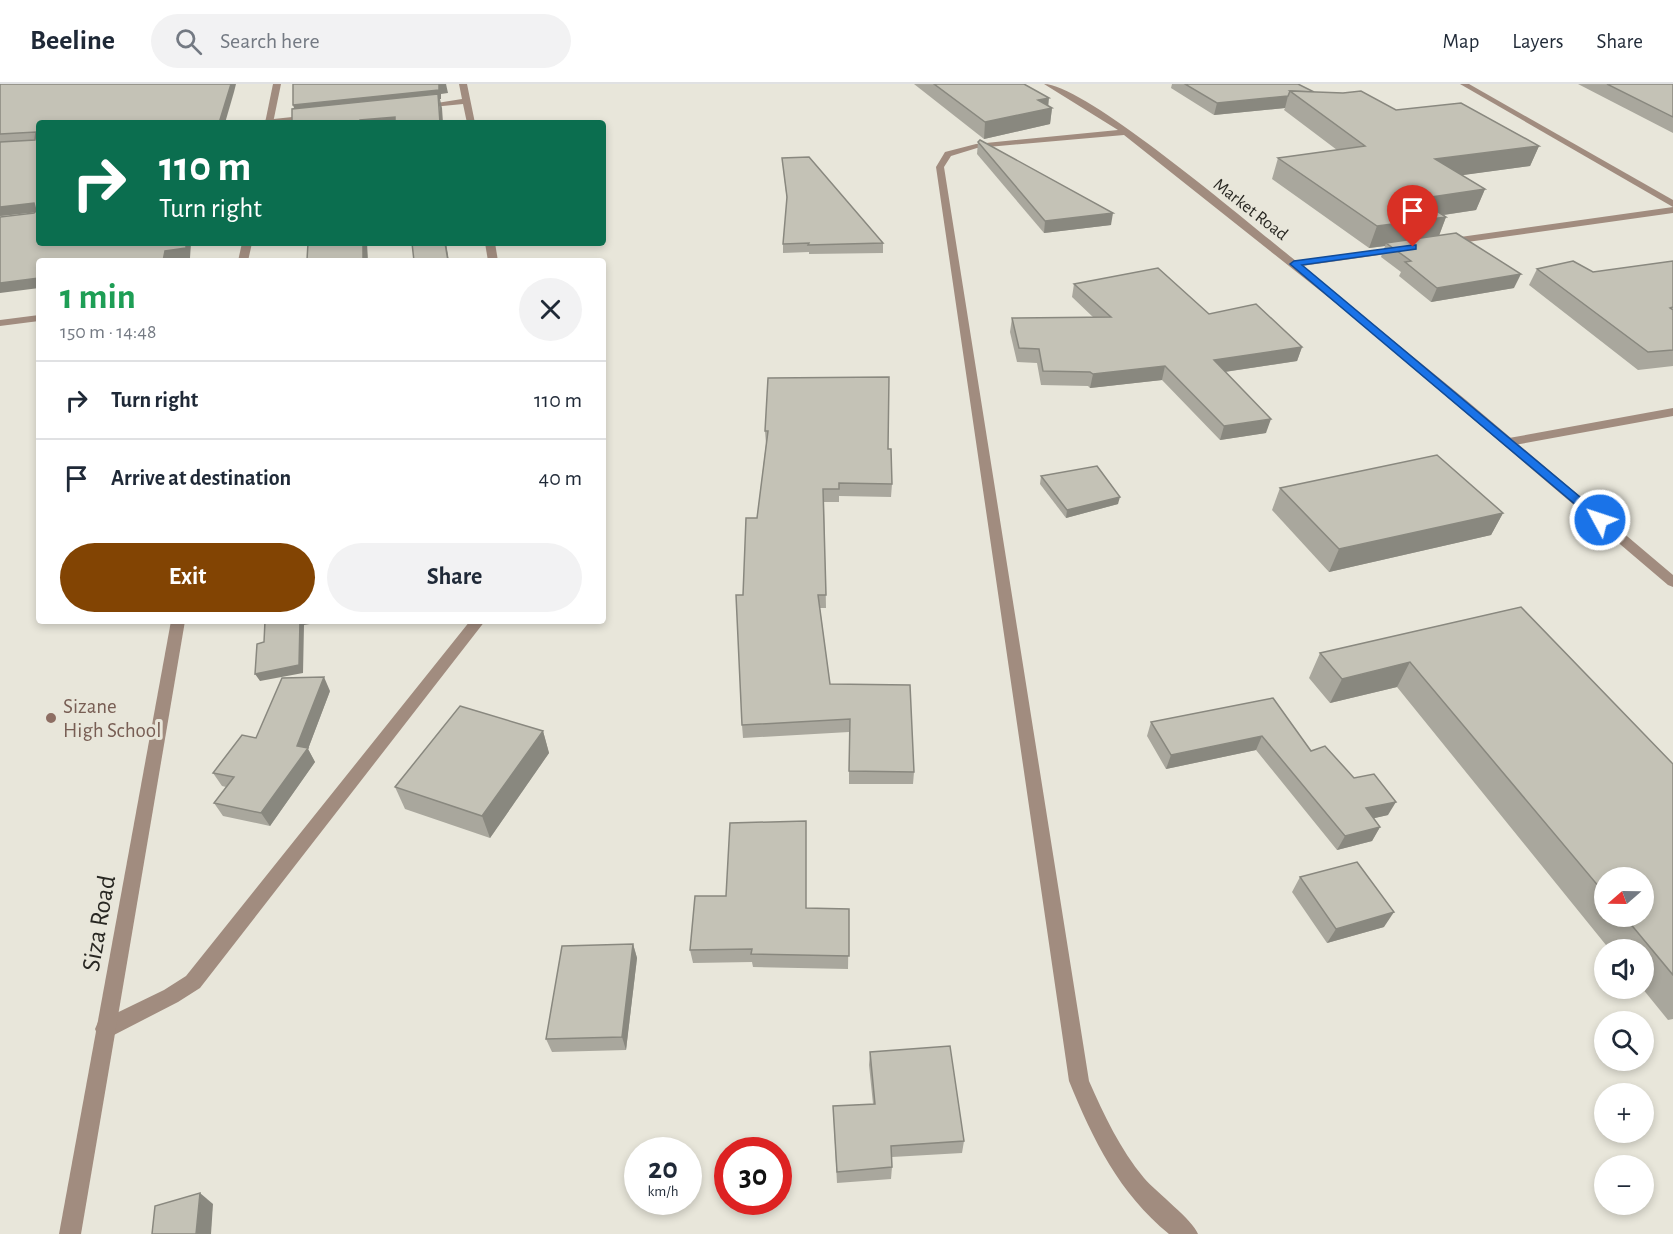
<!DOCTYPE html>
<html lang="en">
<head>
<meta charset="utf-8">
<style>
  :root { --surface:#fff; --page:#f2f2f3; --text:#1f2937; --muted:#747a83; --line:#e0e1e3; --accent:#824403 }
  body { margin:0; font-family:"Alegreya Sans",sans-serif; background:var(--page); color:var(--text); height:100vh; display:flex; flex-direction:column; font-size:22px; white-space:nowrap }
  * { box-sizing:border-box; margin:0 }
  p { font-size:20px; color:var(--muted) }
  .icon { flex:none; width:33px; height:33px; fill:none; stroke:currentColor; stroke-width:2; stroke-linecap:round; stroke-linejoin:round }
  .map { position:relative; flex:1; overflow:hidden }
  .panel { position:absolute; left:36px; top:174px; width:570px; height:366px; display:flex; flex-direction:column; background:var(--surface); border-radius:6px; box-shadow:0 3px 9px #0003 }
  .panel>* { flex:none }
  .guide { position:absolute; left:36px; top:36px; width:570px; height:126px; border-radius:6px; box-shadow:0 3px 9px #0003; background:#0b6e4f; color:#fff; overflow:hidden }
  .needle { width:39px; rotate:250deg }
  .buttons { position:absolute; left:1594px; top:783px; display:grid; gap:12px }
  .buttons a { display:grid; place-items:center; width:60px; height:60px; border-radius:50%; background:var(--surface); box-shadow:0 3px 9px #0003; font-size:30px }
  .speed { position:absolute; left:624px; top:1053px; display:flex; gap:12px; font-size:30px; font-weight:700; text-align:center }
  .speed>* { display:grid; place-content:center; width:78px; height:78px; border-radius:50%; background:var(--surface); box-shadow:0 3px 9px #0003; line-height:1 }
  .speed small { font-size:15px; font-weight:400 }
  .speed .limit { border:9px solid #d22; background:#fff; color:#111 }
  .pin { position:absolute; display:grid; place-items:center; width:51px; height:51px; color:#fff; margin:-62px -26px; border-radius:50% 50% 50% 0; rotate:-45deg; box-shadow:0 0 6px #0007 }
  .pin .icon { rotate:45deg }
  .me { position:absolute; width:66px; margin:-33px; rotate:310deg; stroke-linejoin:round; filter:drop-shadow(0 0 4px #0008) }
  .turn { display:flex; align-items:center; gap:21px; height:126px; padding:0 24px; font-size:27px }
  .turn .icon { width:78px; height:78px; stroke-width:2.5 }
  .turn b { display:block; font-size:42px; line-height:51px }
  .round { display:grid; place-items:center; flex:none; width:63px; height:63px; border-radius:32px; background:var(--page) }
  .headline { display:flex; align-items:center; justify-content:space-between; height:102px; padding:0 24px }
  h1 { font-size:36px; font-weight:700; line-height:45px; color:#1e9e55 }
  .primary-button { display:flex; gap:12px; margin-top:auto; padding:12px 24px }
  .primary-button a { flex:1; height:69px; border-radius:36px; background:var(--accent); color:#fff; font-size:24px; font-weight:700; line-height:69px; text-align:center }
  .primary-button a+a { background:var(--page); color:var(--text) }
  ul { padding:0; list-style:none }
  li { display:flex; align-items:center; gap:18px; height:78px; padding:0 24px; border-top:2px solid var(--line) }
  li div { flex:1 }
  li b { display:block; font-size:22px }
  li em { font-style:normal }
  header { display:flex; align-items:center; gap:36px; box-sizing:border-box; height:84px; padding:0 30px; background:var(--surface); border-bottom:2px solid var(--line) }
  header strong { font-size:28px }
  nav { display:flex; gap:33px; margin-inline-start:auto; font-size:21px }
  .search { width:420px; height:54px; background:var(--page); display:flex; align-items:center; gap:15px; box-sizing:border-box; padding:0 21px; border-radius:33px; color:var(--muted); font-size:22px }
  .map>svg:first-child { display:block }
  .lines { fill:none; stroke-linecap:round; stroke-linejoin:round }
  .service { fill:#a18c7f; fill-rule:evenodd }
  .minor { fill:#a18c7f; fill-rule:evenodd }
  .tertiary { fill:#a18c7f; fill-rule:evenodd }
  .wall { fill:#a9a79d; fill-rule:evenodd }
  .shaded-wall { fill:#89887f }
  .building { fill:#c4c2b6; stroke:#89887f; stroke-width:1.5 }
  .route { fill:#1a73e8; stroke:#114b97; stroke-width:1.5 }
  .education-dot { fill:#8d6e63; stroke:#e8e6da; stroke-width:2 }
  .labels { text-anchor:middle; stroke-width:6; stroke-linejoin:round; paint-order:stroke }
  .far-street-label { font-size:18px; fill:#282722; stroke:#e8e6da }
  .education-label { font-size:21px; fill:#785e54; stroke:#e8e6da; text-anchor:start }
  .near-street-label { font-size:26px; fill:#282722; stroke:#e8e6da }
</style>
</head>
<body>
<header>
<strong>Beeline</strong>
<div class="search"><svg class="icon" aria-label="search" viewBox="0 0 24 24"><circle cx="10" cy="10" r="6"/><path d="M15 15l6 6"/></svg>Search here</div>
<nav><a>Map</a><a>Layers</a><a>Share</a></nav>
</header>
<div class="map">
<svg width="1673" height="1150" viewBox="0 0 1673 1150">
  <rect width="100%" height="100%" fill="#e8e6da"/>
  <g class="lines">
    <path class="service" d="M1673,324V332L1509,362L1503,358L1509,354Z"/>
    <g class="minor">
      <path d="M459,0H467L475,39H467L463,20L422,24L418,22L462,15Z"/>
      <path d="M1044,0C1086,0 1254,144 1296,177L1404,163L1406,165L1401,168L1302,182L1466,316L1673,491V503L1668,501L1352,232L1124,51L977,64L951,72L944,83L1089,997C1104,1031 1120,1065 1144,1094C1157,1109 1193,1136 1198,1150H1169C1119,1109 1093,1056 1069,997L936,83L945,68L976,60L1118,46Z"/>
      <path d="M1460,0H1469L1673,116V123Z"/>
      <path d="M311,31H314V35L277,39H251L255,37Z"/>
      <path d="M1673,123V129L1446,161L1441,158L1446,155Z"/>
      <path d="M485,159H495L498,177H488Z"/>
      <path d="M39,231V237L0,242V236Z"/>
      <path d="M470,537H485L200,904L178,918L112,952L105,954L98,952L95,945L98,938L164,906L186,892Z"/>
    </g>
    <g class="tertiary">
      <path d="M273,0H281L273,39H265Z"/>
      <path d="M242,159H252L248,177H238Z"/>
      <path d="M171,537H185L81,1150H59Z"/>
    </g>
  </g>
  <g class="wall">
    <path d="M0,0L234,8L39,39L190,174L169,177L34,129L35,128L0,132Z"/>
    <path d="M914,0H1024L1048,22L1052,24L1050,40L984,55Z"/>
    <path d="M1172,0H1298L1314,8L1396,26L1539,62L1530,82L1462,91L1485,105L1476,126L1444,131L1446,133L1439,152L1514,204L1431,218L1399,192L1401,188L1381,173L1385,162L1369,164L1272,95L1278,74L1337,66L1284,26L1285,24L1214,31L1171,4Z"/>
    <path d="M1578,0H1673V49Z"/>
    <path d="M978,58L1111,141L1044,149L977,70Z"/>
    <path d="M782,74L883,159V169L809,170V168L783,169V160L787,117Z"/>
    <path d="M1673,177V282L1638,286L1529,201L1537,185L1593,188Z"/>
    <path d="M1074,200L1209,230L1302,263L1297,277L1225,288L1266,349L1220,356L1162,296L1090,304L1088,302L1041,301L1037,279L1017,278L1010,248L1012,234H1094L1072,213Z"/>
    <path d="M765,347L888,365L892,400L891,413L839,412V418H824L826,524H820L830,600L914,688L913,700H849V648L743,654L742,641L743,511L757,434L766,360Z"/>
    <path d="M1041,392L1118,420L1066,434L1040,400Z"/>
    <path d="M1280,404L1503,429L1491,451L1329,488L1272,426Z"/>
    <path d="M1521,523L1673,680V935L1668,936L1642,904H1644V866H1610L1397,603L1330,619L1309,594L1320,569ZM1605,794L1644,832H1605Z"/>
    <path d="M330,607L308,665L315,678L270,742L223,732L214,719L226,703L222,702L213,689Z"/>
    <path d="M1273,614L1311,667L1388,731L1374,734L1380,743L1372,757L1337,766L1256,666L1166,685L1147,652L1151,638Z"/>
    <path d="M543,647L549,669L490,754L405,725L395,703Z"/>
    <path d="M1300,793L1384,843L1327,859L1292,808Z"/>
    <path d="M807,824L849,825L848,885L753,883L752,878L693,879L690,866Z"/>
    <path d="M633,860L637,874L626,966L552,968L546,955Z"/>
    <path d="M870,968L964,1057L962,1069L892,1073V1083L891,1095L837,1099L833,1022L873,1020L869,981Z"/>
  </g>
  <g class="shaded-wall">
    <path d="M231,0H236L234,8L225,39H219Z"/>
    <path d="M446,0L448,9L441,10V15H440L442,24L443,39H440L439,15L296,30L293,21Z"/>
    <path d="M1288,12L1285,24L1214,31L1217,19Z"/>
    <path d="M1049,14L1048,25L1052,24L1050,40L984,55L985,38L1038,16Z"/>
    <path d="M395,33L396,39H360V36Z"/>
    <path d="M1539,62L1530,82L1427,96L1435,75Z"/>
    <path d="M1485,105L1476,126L1409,136L1418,115Z"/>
    <path d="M34,119L39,128L0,132V123Z"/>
    <path d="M1113,129L1111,141L1044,149L1045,137Z"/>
    <path d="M1446,133L1438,154L1386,159L1385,162L1369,164L1377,142Z"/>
    <path d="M186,159H191L190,174L169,177H163L165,167Z"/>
    <path d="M363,159H367L368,177H363Z"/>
    <path d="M445,159H446L449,177H448Z"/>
    <path d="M1521,190L1514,204L1431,218L1437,204Z"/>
    <path d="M39,194V204L0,209V199Z"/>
    <path d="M1302,263L1297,277L1210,290L1214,276Z"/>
    <path d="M1165,282L1162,296L1090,304L1093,290Z"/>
    <path d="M1271,335L1266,349L1220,356L1224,342Z"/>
    <path d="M1120,413L1118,420L1066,434L1067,426Z"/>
    <path d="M1503,429L1491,451L1329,488L1339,465Z"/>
    <path d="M300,537H310V540L304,541L303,589L260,597L255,590Z"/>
    <path d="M1410,578L1397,603L1330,619L1342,595Z"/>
    <path d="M324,593L330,607L308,665L315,678L270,742L261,729L297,662Z"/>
    <path d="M543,647L549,669L490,754L482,732Z"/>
    <path d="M1262,652L1256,666L1166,685L1171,671Z"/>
    <path d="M1396,718L1388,731L1358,738L1366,724Z"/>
    <path d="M1380,743L1372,757L1337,766L1345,752Z"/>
    <path d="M1394,828L1384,843L1327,859L1336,845Z"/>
    <path d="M633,860L637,874L626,966L622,953Z"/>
    <path d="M200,1109L213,1120L211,1150H196Z"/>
  </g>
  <g class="building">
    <path d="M0,0H231L219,39H39V159H186V164L165,167L163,177H39V194L0,199V133L34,129L36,127L34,119L0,123V58L35,56L36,48L0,50Z"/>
    <path d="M293,0H446L439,1V6L293,21Z"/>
    <path d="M934,0H1024L1049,14L1038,16L1052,24L985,38Z"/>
    <path d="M1185,0H1298L1314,8L1290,7L1288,12L1217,19Z"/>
    <path d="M1607,0H1673V33Z"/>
    <path d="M1290,7L1343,9L1361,7L1396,26L1461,19L1539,62L1435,75L1485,105L1418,115L1446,133L1377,142L1278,74L1365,62Z"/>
    <path d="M438,10L440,39H395V33L360,36V39H292V25Z"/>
    <path d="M980,56L1113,129L1045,137L978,58Z"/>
    <path d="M809,73L883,159L808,161L809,159L783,160L787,113L782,74Z"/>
    <path d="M1456,149L1521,190L1437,204L1405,178L1411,177L1386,159Z"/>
    <path d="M308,159H363V177H304L307,176Z"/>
    <path d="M412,159H445L448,177H414Z"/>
    <path d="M1573,177L1593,188L1673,177V223L1670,224L1673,226V266L1648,268L1537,185Z"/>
    <path d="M1158,184L1209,230L1256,220L1302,263L1214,276L1271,335L1224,342L1165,282L1093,290L1090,288L1043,287L1039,265L1019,264L1012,234L1111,233L1074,200Z"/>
    <path d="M889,293L888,365H891L892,400L839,399V405H823L826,511H818L830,600L910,601L914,688L849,687L850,635L742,641L736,511H743L746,434H757L768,347H765L768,294Z"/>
    <path d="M1437,371L1503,429L1339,465L1280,404Z"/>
    <path d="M1097,382L1120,413L1067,426L1041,392Z"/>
    <path d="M1521,523L1673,680V891L1624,832H1644V794H1605V810L1410,578L1342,595L1320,569Z"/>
    <path d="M265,537H300L299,581L255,590L257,560L264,558Z"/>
    <path d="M324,593L297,662L308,664L261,729L214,719L234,693L213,689L242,651L256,654L282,594Z"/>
    <path d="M1273,614L1311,667L1325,662L1354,694L1374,690L1396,718L1366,724L1380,743L1345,752L1262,652L1171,671L1151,638Z"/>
    <path d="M460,622L543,647L482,732L395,703Z"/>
    <path d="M806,737V824L849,825V872L751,870L752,865L690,866L695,812H726L730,739Z"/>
    <path d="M1357,778L1394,828L1336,845L1300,793Z"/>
    <path d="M633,860L622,953L546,955L562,862Z"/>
    <path d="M950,962L964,1057L891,1062L892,1083L837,1088L833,1022L875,1020L870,968Z"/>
    <path d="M200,1109L196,1150H152L155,1122Z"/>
  </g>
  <path class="route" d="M1413,161H1416V165L1302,181L1604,433V438H1596L1290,180L1294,177Z"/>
  <circle class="education-dot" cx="51" cy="634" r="6"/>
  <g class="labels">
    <g class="far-street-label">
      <text transform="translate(1251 125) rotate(38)" y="6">Market Road</text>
    </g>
    <g class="education-label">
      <text x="63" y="629">Sizane<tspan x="63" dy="24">High School</tspan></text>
    </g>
    <g class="near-street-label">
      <text transform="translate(98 839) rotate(-80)" y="9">Siza Road</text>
    </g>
  </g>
</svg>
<div class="buttons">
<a><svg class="needle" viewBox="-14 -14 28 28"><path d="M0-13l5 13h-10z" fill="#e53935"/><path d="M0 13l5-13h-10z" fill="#747a83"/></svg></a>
<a><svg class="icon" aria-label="sound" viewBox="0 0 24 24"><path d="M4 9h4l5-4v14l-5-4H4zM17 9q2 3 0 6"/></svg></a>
<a><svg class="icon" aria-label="search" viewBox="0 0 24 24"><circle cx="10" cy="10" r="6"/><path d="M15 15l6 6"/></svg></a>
<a>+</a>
<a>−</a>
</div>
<div class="speed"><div>20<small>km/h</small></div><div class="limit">30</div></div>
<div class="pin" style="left:1413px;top:163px;background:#d93025"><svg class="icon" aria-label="arrive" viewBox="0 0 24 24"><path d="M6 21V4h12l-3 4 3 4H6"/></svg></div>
<svg class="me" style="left:1600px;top:436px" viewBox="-20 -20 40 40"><circle r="17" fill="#1a73e8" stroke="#fff" stroke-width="3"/><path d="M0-11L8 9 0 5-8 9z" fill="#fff"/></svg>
<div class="guide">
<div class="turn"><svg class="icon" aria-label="right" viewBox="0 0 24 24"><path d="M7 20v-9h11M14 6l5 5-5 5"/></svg><div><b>110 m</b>Turn right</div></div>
</div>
<section class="panel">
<div class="headline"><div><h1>1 min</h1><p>150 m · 14:48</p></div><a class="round"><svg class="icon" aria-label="close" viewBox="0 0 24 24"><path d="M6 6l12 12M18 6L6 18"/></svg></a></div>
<ul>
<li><svg class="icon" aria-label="right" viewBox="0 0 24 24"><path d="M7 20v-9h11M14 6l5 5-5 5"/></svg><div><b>Turn right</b></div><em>110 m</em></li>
<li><svg class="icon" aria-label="arrive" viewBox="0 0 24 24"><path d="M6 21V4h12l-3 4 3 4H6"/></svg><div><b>Arrive at destination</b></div><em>40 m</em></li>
</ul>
<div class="primary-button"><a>Exit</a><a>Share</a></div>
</section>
</div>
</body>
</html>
